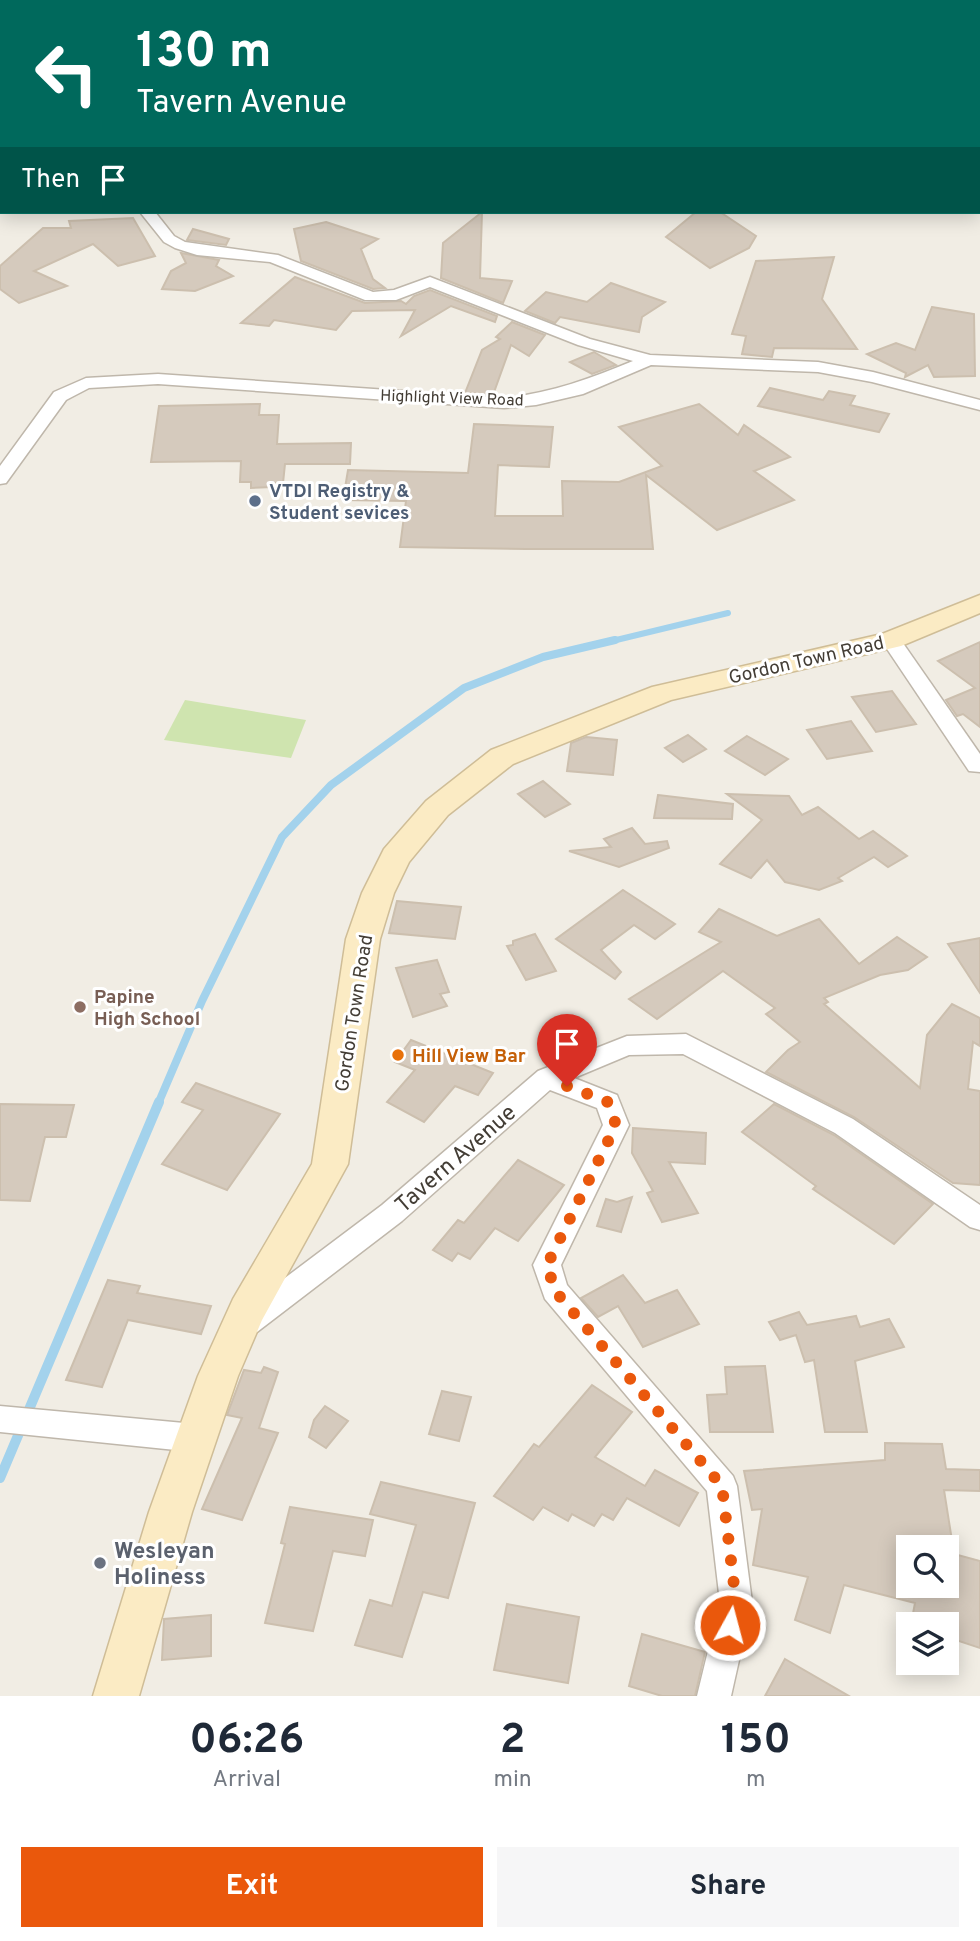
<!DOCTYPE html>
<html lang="en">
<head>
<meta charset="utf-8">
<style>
  :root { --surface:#fff; --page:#f6f6f7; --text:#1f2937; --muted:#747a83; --accent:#ea580c }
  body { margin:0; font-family:Overpass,sans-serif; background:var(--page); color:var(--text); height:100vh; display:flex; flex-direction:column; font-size:26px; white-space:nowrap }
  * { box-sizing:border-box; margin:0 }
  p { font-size:23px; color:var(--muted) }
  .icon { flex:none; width:38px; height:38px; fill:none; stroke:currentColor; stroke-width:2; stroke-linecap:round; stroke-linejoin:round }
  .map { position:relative; height:1696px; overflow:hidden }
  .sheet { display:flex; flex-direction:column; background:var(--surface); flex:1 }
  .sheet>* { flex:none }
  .banner { position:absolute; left:0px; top:0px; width:980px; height:214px; box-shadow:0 4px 18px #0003; background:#00695c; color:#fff; overflow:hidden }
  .buttons { position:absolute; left:896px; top:1535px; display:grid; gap:14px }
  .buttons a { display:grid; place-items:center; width:63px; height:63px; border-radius:0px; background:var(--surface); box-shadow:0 4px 18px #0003; font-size:35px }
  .pin { position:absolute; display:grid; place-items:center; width:60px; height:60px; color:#fff; margin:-72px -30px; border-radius:50% 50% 50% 0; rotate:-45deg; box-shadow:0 0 7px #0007 }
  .pin .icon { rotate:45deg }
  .me { position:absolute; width:77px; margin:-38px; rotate:7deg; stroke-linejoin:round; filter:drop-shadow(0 0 5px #0008) }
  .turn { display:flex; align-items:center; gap:24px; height:147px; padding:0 21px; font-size:32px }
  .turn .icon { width:91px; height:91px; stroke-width:2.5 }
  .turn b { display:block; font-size:49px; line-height:60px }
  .then { display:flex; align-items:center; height:66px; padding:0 21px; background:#0003; gap:14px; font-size:26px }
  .eta { display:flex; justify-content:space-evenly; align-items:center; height:119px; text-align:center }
  .eta b { font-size:42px; font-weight:700; line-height:49px }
  .primary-button { display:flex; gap:14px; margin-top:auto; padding:14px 21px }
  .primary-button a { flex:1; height:80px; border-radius:0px; background:var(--accent); color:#fff; font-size:28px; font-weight:700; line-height:80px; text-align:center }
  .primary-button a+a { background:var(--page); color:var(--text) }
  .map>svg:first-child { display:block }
  .green { fill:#cfe4af }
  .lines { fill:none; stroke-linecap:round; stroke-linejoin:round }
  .stream-far2 { stroke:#a3d2ec; stroke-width:6 }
  .stream-far1 { stroke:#a3d2ec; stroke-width:8 }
  .stream { stroke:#a3d2ec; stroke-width:10 }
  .building { fill:#d5cabd; stroke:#ccbfae; stroke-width:2 }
  .street-casing { stroke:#bfb7ab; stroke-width:3 }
  .secondary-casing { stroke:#cfbd97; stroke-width:3 }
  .street { fill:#fff; fill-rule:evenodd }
  .secondary { fill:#fbebc4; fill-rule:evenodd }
  .route { stroke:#ea580c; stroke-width:12; stroke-dasharray:0 21.6 }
  .service-dot { fill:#5c6f8a; stroke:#fff; stroke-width:2.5 }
  .education-dot { fill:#8d6e63; stroke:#fff; stroke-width:2.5 }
  .food-dot { fill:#e8710a; stroke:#fff; stroke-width:2.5 }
  .worship-dot { fill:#6b7280; stroke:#fff; stroke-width:2.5 }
  .labels { text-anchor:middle; stroke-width:6; stroke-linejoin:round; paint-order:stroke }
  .far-street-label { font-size:16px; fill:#433d35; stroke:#fff }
  .service-label { font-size:19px; font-weight:bold; fill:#4e5e75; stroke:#fff; text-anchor:start }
  .street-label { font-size:19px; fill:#433d35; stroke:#fff }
  .education-label { font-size:19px; font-weight:bold; fill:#785e54; stroke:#fff; text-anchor:start }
  .food-label { font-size:19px; font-weight:bold; fill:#c56008; stroke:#fff; text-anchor:start }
  .near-street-label { font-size:23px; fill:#433d35; stroke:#fff }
  .near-worship-label { font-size:23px; font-weight:bold; fill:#5b616d; stroke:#fff; text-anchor:start }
</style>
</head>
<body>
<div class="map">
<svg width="980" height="1696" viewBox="0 0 980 1696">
  <rect width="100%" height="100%" fill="#f1ede4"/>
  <path class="green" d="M185,700L306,720L291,758L164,740Z"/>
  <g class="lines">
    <path class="stream-far2" d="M608,642L728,613"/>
    <path class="stream-far1" d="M158,1104L202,1001L282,837L331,785L464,688L543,657L615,640"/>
    <path class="stream" d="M0,1478L159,1102"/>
  </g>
  <g class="building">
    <path d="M482,212L480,278L512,281L503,303L441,278L443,243Z"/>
    <path d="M696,212H720L756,236L749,248L710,268L666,237Z"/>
    <path d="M133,218L155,256L118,266L93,244L34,271L67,286L19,303L0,289V266L43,228H71L69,221Z"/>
    <path d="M326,222L378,239L361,249L373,279L385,288L373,289L301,261L294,229Z"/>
    <path d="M193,229L229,239L226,245L187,240Z"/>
    <path d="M181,253L219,260L216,266L233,276L195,291L162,289L171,271L186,263Z"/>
    <path d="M834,257L822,299L857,349L774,348L772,357L742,354L746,336L732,334L756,261Z"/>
    <path d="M295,277L365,303L401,301L406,304L414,296L430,290L497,316L495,322L451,306L401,336L415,310L352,311L336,330L274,320L269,326L241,323Z"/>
    <path d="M611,283L665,302L642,317L639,332L560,317L555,323L525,311L546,292L587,302Z"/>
    <path d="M932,307L974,314L975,376L934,377L928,365L905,377L906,373L867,354L896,343L915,350Z"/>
    <path d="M512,322L545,335L529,356L511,345L493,395L465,393L482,350L500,339L496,337Z"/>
    <path d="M594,352L616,365L592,374L570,362Z"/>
    <path d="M770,388L823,400L829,391L855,396L850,405L889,414L879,432L758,406Z"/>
    <path d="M260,404L259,415H279L277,444L351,443L350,464H285L283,483H272V487L251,488V482H240L241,461L151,462L159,406Z"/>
    <path d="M699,404L738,435L744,425L790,457L754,471L794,500L717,530L646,475L653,549H526L400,547L406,501L343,500L348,470L468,473L474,424L553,427L549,467L498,465L495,516H563L562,481L619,482L662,466L619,427Z"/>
    <path d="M980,642V727L963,714L957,716L946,700L975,688L938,661Z"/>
    <path d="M892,691L916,724L876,732L852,697Z"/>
    <path d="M851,721L872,751L827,759L807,730Z"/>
    <path d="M688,735L706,749L683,762L665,748Z"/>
    <path d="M747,736L788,759L765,775L725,751Z"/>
    <path d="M586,737L617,740L613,775L567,771L571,743Z"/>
    <path d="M543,781L570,804L545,817L518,794Z"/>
    <path d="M727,794L789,796L802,815L818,807L859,839L873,831L907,856L888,867L874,857L838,878L842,881L819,890L785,882L767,860L751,878L720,864L762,820Z"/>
    <path d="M658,795L733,804L732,819L654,818Z"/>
    <path d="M632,828L645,844L667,841L669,848L619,867L569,851L611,847L604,839Z"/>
    <path d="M623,890L675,924L655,939L634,925L601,950L621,972L615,979L556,939Z"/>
    <path d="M397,901L461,907L455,939L389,933Z"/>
    <path d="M719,909L777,936L819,919L859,964L897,937L927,957L908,970L880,975L824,998L828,1002L824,1004L920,1088L927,1035L952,1004L980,1018V1046L973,1042L968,1089L980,1091V1185L953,1183L854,1117L766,1072L788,1050L800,1042L766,1014L775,1008L723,971L657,1019L629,999L721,942L699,932Z"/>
    <path d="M535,934L556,971L526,980L507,946L513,945V941Z"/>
    <path d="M980,938V993L948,944Z"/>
    <path d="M437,960L449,992L440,994L447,1006L413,1017L396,968Z"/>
    <path d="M411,1040L493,1073L478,1095L455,1086L424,1122L387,1102L415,1070L395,1062Z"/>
    <path d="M196,1083L280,1114L227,1190L162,1164L203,1110L182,1102Z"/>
    <path d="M0,1104L74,1105L66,1137H45L30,1201L0,1200Z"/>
    <path d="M774,1104L834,1135L933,1204L894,1244L813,1189L816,1186L742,1132Z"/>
    <path d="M633,1128L706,1133L705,1164L669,1162L698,1213L662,1222L647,1193L653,1191L632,1153Z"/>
    <path d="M518,1160L564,1185L518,1241L495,1228L470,1259L458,1253L452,1261L433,1250L458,1220L464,1223Z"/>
    <path d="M632,1197L621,1232L597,1226L606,1199L617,1202Z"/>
    <path d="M623,1275L645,1303L677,1290L699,1324L643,1347L618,1306L598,1317L581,1298Z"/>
    <path d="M108,1280L140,1286L137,1293L211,1306L201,1334L128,1320L102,1387L66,1380Z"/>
    <path d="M799,1312L807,1325L856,1316L860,1327L889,1319L904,1347L855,1361L867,1432H825L814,1360L805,1362L796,1335L780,1340L769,1322Z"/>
    <path d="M765,1366L773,1432H710L707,1395L727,1394L725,1367Z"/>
    <path d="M264,1367L278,1372L259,1428L278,1433L242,1520L202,1509L242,1418L227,1415L244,1370L261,1373Z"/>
    <path d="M592,1385L632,1412L595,1457L645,1486L655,1470L698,1493L679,1526L627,1498L613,1520L602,1514L594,1526L572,1514L568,1521L543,1507L533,1520L494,1496L534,1444L539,1447Z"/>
    <path d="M442,1391L471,1397L459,1441L429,1434Z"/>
    <path d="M325,1406L348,1421L326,1448L309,1437L314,1420Z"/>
    <path d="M885,1443L942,1444L946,1469L980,1470V1491L944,1490L953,1547H908V1586H947V1552L980,1561V1648L947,1637V1624H911L915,1603L844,1585L830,1633L795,1620L808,1577L753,1565L762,1509L752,1510L744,1471L885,1460Z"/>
    <path d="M381,1482L475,1503L448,1598L423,1592L402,1657L355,1645L370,1600L392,1606L416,1525L370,1514Z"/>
    <path d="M290,1507L373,1520L365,1556L333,1551L313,1631L265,1623L285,1544L281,1543Z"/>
    <path d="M507,1604L579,1617L568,1683L494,1670Z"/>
    <path d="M211,1615V1656L162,1660L164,1619Z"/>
    <path d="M642,1634L705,1652L695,1696H662L629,1686Z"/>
    <path d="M785,1659L849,1696H765Z"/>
  </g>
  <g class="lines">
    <defs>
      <g id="street">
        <path d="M0,138H2L0,147Z"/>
        <rect x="0" y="174" width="2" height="8"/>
        <path d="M140,212H155L174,236L185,242L278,255L373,292L394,290L430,277L590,339L650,355L818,362L873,372L980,400V410L872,382L818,372L651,365L583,394L536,405L504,408L158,384L89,388L66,400L6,483L0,484V466L54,392L86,378L158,374L504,398C551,393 590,379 633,361L578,345L430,287L396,300H365L270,262L197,255L175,248L164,242Z"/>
        <path d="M891,634L898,636L980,754V772L969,771L881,640Z"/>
        <path d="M686,1034L853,1119L980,1205V1230L970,1227L835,1133L683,1054L629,1055L574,1078L617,1095L629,1125L561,1265L567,1285L733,1476L737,1486L752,1602L731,1696H697L720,1602L707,1491L545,1299L533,1265L603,1125L597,1108L550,1090L402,1221L257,1332L247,1335L237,1332L233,1323L237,1314L382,1205L538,1071L627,1036Z"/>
        <path d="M0,1406L195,1424L206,1428L210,1438L206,1448L195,1452L0,1432Z"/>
      </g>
      <g id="secondary">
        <path d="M881,0H897L898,2H881Z"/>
        <rect x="978" y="70" width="2" height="11"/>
        <path d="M980,595V613L901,646L671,700L513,764L448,815L409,862L394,893L380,939L348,1164L262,1320L238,1376L192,1512L139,1696H93L149,1512L198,1376L233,1299L312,1164L346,939L362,893L384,849L426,801L491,750L652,687L882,634Z"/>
      </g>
    </defs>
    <use href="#street" class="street-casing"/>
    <use href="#secondary" class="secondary-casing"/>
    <use href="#street" class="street"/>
    <use href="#secondary" class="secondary"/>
  </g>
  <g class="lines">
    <path class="route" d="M567,1086L608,1102L616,1125L547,1265L555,1291L722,1486L736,1602L730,1625"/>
  </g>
  <circle class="service-dot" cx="255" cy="501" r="7"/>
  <circle class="education-dot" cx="80" cy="1007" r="7"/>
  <circle class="food-dot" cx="398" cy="1055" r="7"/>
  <circle class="worship-dot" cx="100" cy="1563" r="7"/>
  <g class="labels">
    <g class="far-street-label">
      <text transform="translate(452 397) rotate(2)" y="6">Highlight View Road</text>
    </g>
    <g class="service-label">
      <text x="269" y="497">VTDI Registry &amp;<tspan x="269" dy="22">Student sevices</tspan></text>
    </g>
    <g class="street-label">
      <text transform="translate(806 659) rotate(-13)" y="7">Gordon Town Road</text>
      <text transform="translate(353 1013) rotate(-81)" y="7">Gordon Town Road</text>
    </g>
    <g class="education-label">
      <text x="94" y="1003">Papine<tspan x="94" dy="22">High School</tspan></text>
    </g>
    <g class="food-label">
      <text x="412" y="1062">Hill View Bar</text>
    </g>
    <g class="near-street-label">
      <text transform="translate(455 1158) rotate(-41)" y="8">Tavern Avenue</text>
    </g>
    <g class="near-worship-label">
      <text x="114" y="1558">Wesleyan<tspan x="114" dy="26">Holiness</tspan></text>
    </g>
  </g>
</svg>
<div class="buttons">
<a><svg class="icon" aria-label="search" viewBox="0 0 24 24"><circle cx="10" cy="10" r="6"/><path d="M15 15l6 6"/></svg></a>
<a><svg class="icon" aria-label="layers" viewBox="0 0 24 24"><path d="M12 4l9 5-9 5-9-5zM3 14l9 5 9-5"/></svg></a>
</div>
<div class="pin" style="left:567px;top:1086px;background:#d93025"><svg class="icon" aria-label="arrive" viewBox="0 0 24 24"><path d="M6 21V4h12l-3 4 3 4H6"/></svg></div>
<svg class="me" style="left:730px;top:1625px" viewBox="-20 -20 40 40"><circle r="17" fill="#ea580c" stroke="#fff" stroke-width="3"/><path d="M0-11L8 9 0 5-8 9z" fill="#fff"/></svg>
<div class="banner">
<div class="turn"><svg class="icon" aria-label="left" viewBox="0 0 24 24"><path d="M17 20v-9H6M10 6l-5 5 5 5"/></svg><div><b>130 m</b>Tavern Avenue</div></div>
<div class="then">Then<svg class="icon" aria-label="arrive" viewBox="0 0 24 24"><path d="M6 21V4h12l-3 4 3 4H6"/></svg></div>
</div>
</div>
<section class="sheet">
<div class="eta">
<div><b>06:26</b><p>Arrival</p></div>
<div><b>2</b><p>min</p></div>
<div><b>150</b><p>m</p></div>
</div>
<div class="primary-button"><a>Exit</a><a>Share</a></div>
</section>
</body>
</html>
